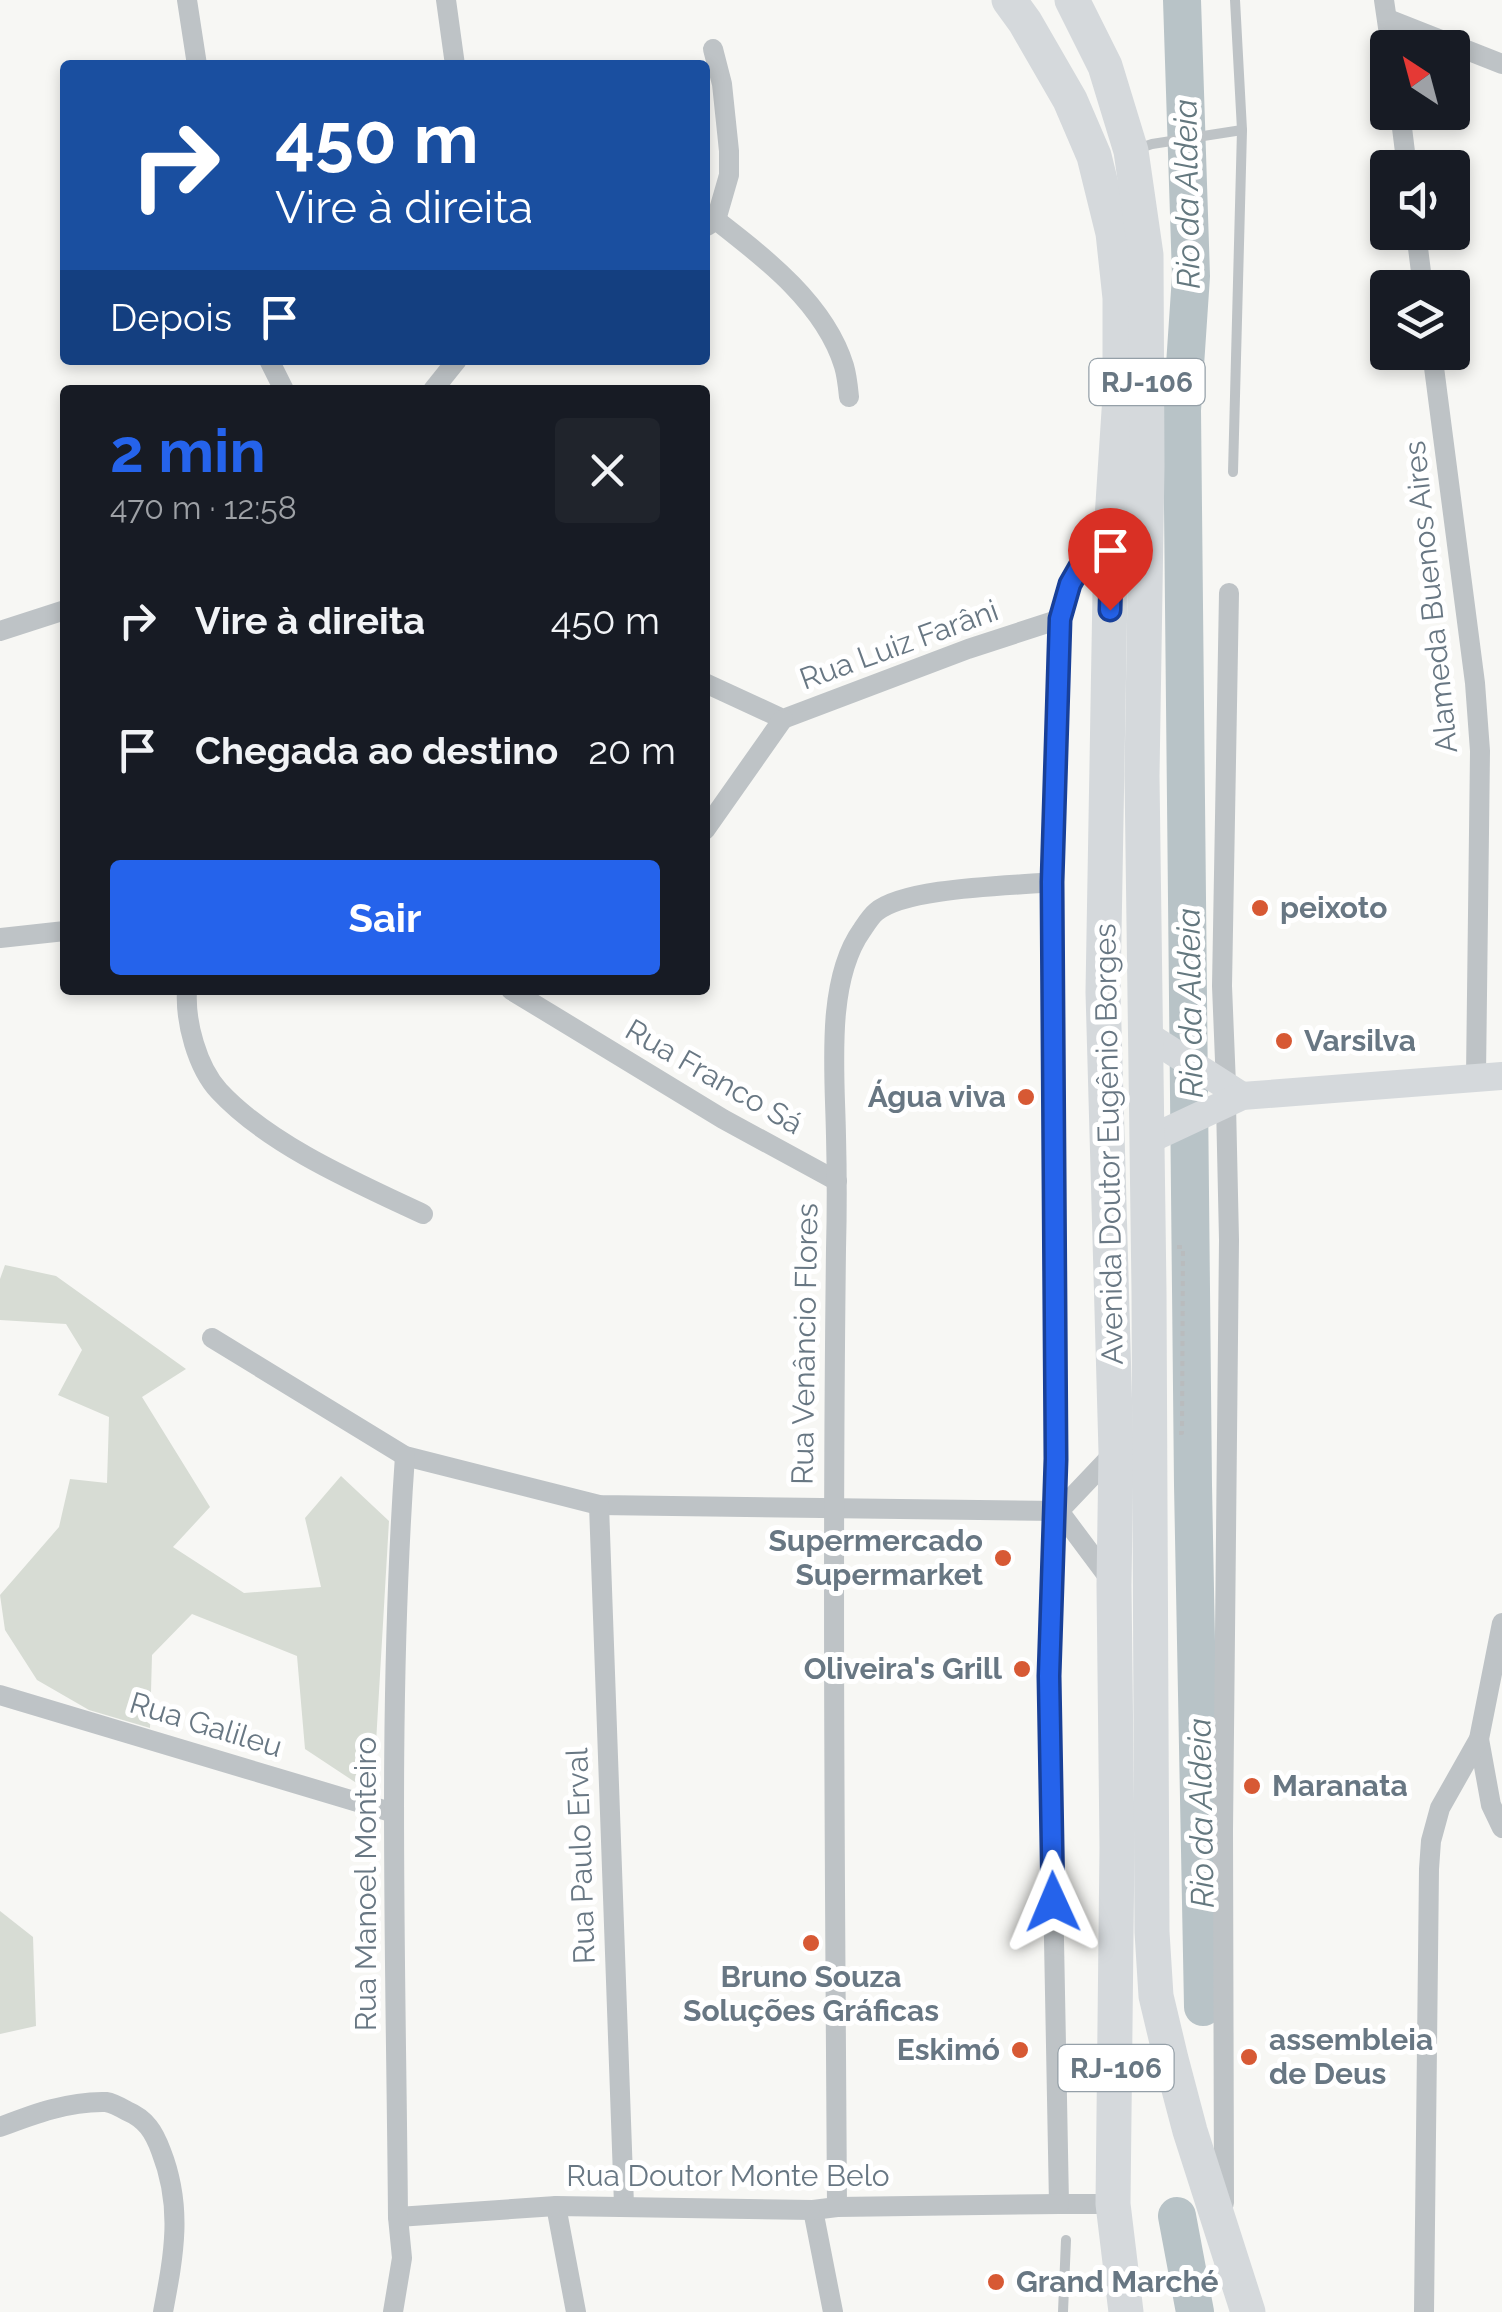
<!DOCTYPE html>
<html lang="pt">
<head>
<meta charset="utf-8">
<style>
  :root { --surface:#171b24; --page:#20242c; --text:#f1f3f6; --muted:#9ea1a6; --accent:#2563eb }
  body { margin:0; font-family:Raleway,sans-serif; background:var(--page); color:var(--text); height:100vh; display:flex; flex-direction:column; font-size:38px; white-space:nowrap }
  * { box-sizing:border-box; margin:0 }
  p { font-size:32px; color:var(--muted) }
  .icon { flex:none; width:55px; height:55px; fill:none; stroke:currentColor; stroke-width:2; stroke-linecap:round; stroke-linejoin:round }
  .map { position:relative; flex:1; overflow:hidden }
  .drawer { position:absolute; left:60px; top:385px; width:650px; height:610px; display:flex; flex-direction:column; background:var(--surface); border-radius:10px; box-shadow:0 5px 15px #0003 }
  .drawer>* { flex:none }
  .hud { position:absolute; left:60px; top:60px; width:650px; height:305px; border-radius:10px; box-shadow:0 5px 15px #0003; background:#1a4fa0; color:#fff; overflow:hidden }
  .needle { width:65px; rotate:324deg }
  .tools { position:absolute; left:1370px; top:30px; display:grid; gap:20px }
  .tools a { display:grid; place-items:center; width:100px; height:100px; border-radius:10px; background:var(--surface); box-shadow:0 5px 15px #0003; font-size:50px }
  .pin { position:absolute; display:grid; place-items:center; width:85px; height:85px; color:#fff; margin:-102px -42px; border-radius:50% 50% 50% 0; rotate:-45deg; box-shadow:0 0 10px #0007 }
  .pin .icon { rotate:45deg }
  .me { position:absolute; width:110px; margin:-55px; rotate:359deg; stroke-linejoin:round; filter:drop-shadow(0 0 8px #0008) }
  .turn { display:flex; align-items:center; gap:35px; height:210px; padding:0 50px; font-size:45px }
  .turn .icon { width:130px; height:130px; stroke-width:2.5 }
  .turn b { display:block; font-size:70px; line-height:85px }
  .then { display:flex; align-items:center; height:95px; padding:0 50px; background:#0003; gap:20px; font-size:38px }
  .round { display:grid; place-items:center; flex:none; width:105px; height:105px; border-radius:10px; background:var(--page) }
  .headline { display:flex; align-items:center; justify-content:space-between; height:170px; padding:0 50px }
  h1 { font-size:60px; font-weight:700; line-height:75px; color:var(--accent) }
  .button { display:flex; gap:20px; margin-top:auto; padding:20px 50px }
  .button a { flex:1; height:115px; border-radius:10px; background:var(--accent); color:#fff; font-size:40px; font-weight:700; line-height:115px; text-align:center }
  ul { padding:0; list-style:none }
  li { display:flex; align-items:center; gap:30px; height:130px; padding:0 50px }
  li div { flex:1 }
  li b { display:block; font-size:38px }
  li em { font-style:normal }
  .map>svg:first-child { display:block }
  .green { fill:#d7dcd4 }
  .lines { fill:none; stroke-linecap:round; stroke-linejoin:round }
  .river { stroke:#b8c3c7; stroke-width:38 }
  .path { stroke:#b9bcbe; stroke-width:4; stroke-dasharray:5 5; stroke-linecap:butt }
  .lane { stroke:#bec3c6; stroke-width:10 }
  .street { stroke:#bec3c6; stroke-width:20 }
  .secondary { stroke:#d5d9dc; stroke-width:28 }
  .highway { stroke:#d5d9dc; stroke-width:35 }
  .route-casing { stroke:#184099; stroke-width:25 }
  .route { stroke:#2563eb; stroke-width:18 }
  .poi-dot { fill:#d75934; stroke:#fff; stroke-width:4 }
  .labels { text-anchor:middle; stroke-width:10; stroke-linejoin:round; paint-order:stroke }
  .shield { fill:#fff; stroke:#95a0a8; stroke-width:2.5 }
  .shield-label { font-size:28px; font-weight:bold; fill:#687783 }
  .street-label { font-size:30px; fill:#687783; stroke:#fff }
  .poi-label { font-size:30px; font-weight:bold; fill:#687783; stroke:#fff; text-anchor:start }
  .water-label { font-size:32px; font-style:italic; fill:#64787f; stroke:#fff }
</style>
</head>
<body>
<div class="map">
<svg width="1502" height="2312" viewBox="0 0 1502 2312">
  <rect width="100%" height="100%" fill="#f7f7f4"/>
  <g class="green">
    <path d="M5,1265L56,1276L186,1369L142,1397L210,1507L173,1547L244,1593L321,1587L305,1518L341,1476L389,1521L373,1794L305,1749L297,1656L192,1614L152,1655L150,1728L89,1710L37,1680L5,1630L0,1595L59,1527L70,1479L107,1483L109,1417L58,1395L82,1350L66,1324L0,1320V1279Z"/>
    <path d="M0,1911L33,1937L36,2026L0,2034Z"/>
  </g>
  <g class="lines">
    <g class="river">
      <path d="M1182,0L1191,276L1182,410L1193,1485L1203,2007"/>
      <path d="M1177,2216L1195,2312"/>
    </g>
    <path class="path" d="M1177,1247H1183L1182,1433H1178"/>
    <g class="lane">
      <path d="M1137,149L1152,144L1242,130"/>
      <path d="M1233,472L1242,130L1235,0"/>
      <path d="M1063,2312L1066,2240"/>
    </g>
    <g class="street">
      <path d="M187,0L197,65"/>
      <path d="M446,0L455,65"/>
      <path d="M1384,0L1391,48"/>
      <path d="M1388,19L1502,64"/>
      <path d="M1400,112L1407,168"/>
      <path d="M716,220C765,258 825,304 844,366C847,376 848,387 849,397"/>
      <path d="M707,226L716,220L729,175V151L722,84L713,49"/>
      <path d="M1416,232L1423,288"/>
      <path d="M1432,352L1475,683L1480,751L1476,1076"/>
      <path d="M269,360L284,390"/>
      <path d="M433,390L457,360"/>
      <path d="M1111,534L1086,556L1070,584L1060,619L1053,882L1056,1459L1049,1676L1059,2204H1113"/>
      <path d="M0,631L65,610"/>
      <path d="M705,683L783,719L968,649L1060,619"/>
      <path d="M705,830L783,719"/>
      <path d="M0,938L65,931"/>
      <path d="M187,990C185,1022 197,1067 219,1091C269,1145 357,1183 423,1214"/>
      <path d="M511,990L723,1119L837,1181"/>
      <path d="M1226,1085L1222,986L1229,593"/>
      <path d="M212,1338L405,1456L599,1505L1059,1511L1115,1452"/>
      <path d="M599,1505L624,2205"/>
      <path d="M1059,1511L1112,1582"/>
      <path d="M0,1695L394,1813"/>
      <path d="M1479,1739L1491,1805L1502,1828"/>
      <path d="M0,2127C34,2114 69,2101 106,2102C113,2103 120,2107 127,2111C146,2119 154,2132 161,2151C183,2207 174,2254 163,2312"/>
      <path d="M1224,2203L1223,1831L1229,1240L1226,1104"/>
      <path d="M556,2206L576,2312"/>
      <path d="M837,2207C835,1887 832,1568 836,1249C837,1211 837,1174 836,1136C835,1074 825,982 862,930C866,924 871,916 876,912C905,887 1012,886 1053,882"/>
      <path d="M813,2210L833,2312"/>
      <path d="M398,2217L556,2206L813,2210L837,2207L1059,2204"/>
      <path d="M393,2312L402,2258L398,2217C396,1964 387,1709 405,1456"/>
      <path d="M1424,2312L1429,1869L1431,1841L1440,1808L1479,1739L1502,1623"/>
    </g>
    <g class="secondary">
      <path d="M1145,1034L1242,1096"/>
      <path d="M1146,1141L1242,1096L1502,1076"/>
    </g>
    <g class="highway">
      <path d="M1009,0L1025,22L1070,100L1094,156L1113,233L1120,298V396L1111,534L1103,992L1116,1452L1114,1585L1117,1847L1113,2204L1126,2312"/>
      <path d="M1072,0L1105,66L1131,151L1146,255L1147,467L1142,776L1149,1292L1152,1932L1156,1996L1171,2059L1190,2131L1248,2312"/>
    </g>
  </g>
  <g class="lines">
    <defs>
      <path id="route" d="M1053,1902L1049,1676L1056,1459L1052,882L1060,619L1070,584L1086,556L1112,534L1110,610"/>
    </defs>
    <use href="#route" class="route-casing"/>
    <use href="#route" class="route"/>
  </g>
  <g class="poi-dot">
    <circle cx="1260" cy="908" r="10"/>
    <circle cx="1284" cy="1041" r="10"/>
    <circle cx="1026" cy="1097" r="10"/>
    <circle cx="1003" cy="1558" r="10"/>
    <circle cx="1022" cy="1669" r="10"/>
    <circle cx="1252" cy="1786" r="10"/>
    <circle cx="811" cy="1943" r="10"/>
    <circle cx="1020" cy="2050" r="10"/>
    <circle cx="1249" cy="2057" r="10"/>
    <circle cx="996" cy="2282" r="10"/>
  </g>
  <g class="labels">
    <g class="shield">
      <rect x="1089.5" y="359" width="115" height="46" rx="8"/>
      <rect x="1058.5" y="2045" width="115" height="46" rx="8"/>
    </g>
    <g class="shield-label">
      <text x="1147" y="392">RJ-106</text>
      <text x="1116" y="2078">RJ-106</text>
    </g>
    <g class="street-label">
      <text transform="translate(1431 597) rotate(-96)" y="10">Alameda Buenos Aires</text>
      <text transform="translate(899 645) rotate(-20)" y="10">Rua Luiz Farâni</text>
      <text transform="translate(714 1077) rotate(30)" y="10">Rua Franco Sá</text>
      <text transform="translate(1109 1144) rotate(-91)" y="10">Avenida Doutor Eugênio Borges</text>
      <text transform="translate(805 1344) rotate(-89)" y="10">Rua Venâncio Flores</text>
      <text transform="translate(206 1725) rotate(17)" y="10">Rua Galileu</text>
      <text transform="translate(581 1856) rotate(-92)" y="10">Rua Paulo Erval</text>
      <text transform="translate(366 1884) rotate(-90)" y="10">Rua Manoel Monteiro</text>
      <text x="728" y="2186">Rua Doutor Monte Belo</text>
    </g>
    <g class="poi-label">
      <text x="1280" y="918">peixoto</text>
      <text x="1304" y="1051">Varsilva</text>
      <text x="1006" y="1107" text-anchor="end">Água viva</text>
      <text x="983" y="1551" text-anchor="end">Supermercado<tspan x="983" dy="34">Supermarket</tspan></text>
      <text x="1002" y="1679" text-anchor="end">Oliveira's Grill</text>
      <text x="1272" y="1796">Maranata</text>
      <text x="811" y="1987" text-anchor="middle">Bruno Souza<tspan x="811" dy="34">Soluções Gráficas</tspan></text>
      <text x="1269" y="2050">assembleia<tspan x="1269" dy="34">de Deus</tspan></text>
      <text x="1000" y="2060" text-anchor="end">Eskimó</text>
      <text x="1016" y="2292">Grand Marché</text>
    </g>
    <g class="water-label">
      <text transform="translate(1187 194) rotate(-91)" y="11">Rio da Aldeia</text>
      <text transform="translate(1190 1003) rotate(-91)" y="11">Rio da Aldeia</text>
      <text transform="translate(1201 1813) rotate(-91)" y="11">Rio da Aldeia</text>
    </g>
  </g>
</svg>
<div class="tools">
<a><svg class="needle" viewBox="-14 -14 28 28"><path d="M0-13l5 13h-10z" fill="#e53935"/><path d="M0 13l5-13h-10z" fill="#9ea1a6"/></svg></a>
<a><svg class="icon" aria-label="sound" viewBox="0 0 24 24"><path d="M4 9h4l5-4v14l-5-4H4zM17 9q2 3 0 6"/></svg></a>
<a><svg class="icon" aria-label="layers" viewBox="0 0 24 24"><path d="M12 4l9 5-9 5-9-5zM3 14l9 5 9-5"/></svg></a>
</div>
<div class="pin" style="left:1110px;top:610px;background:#d93025"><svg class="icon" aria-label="arrive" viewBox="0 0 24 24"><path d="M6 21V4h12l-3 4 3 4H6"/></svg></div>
<svg class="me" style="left:1053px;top:1902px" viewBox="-20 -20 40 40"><path d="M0-17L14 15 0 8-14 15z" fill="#2563eb" stroke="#fff" stroke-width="4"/></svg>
<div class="hud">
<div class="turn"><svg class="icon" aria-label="right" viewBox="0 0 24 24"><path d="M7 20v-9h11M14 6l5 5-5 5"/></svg><div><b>450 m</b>Vire à direita</div></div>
<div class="then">Depois<svg class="icon" aria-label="arrive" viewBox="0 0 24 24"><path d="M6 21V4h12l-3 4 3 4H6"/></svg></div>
</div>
<section class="drawer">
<div class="headline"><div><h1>2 min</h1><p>470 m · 12:58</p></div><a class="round"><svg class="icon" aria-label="close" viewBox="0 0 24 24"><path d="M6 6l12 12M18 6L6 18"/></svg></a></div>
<ul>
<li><svg class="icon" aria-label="right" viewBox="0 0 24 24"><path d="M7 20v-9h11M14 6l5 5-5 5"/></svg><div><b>Vire à direita</b></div><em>450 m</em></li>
<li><svg class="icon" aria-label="arrive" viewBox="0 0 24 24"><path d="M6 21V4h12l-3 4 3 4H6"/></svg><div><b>Chegada ao destino</b></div><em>20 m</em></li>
</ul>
<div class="button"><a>Sair</a></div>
</section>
</div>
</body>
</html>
